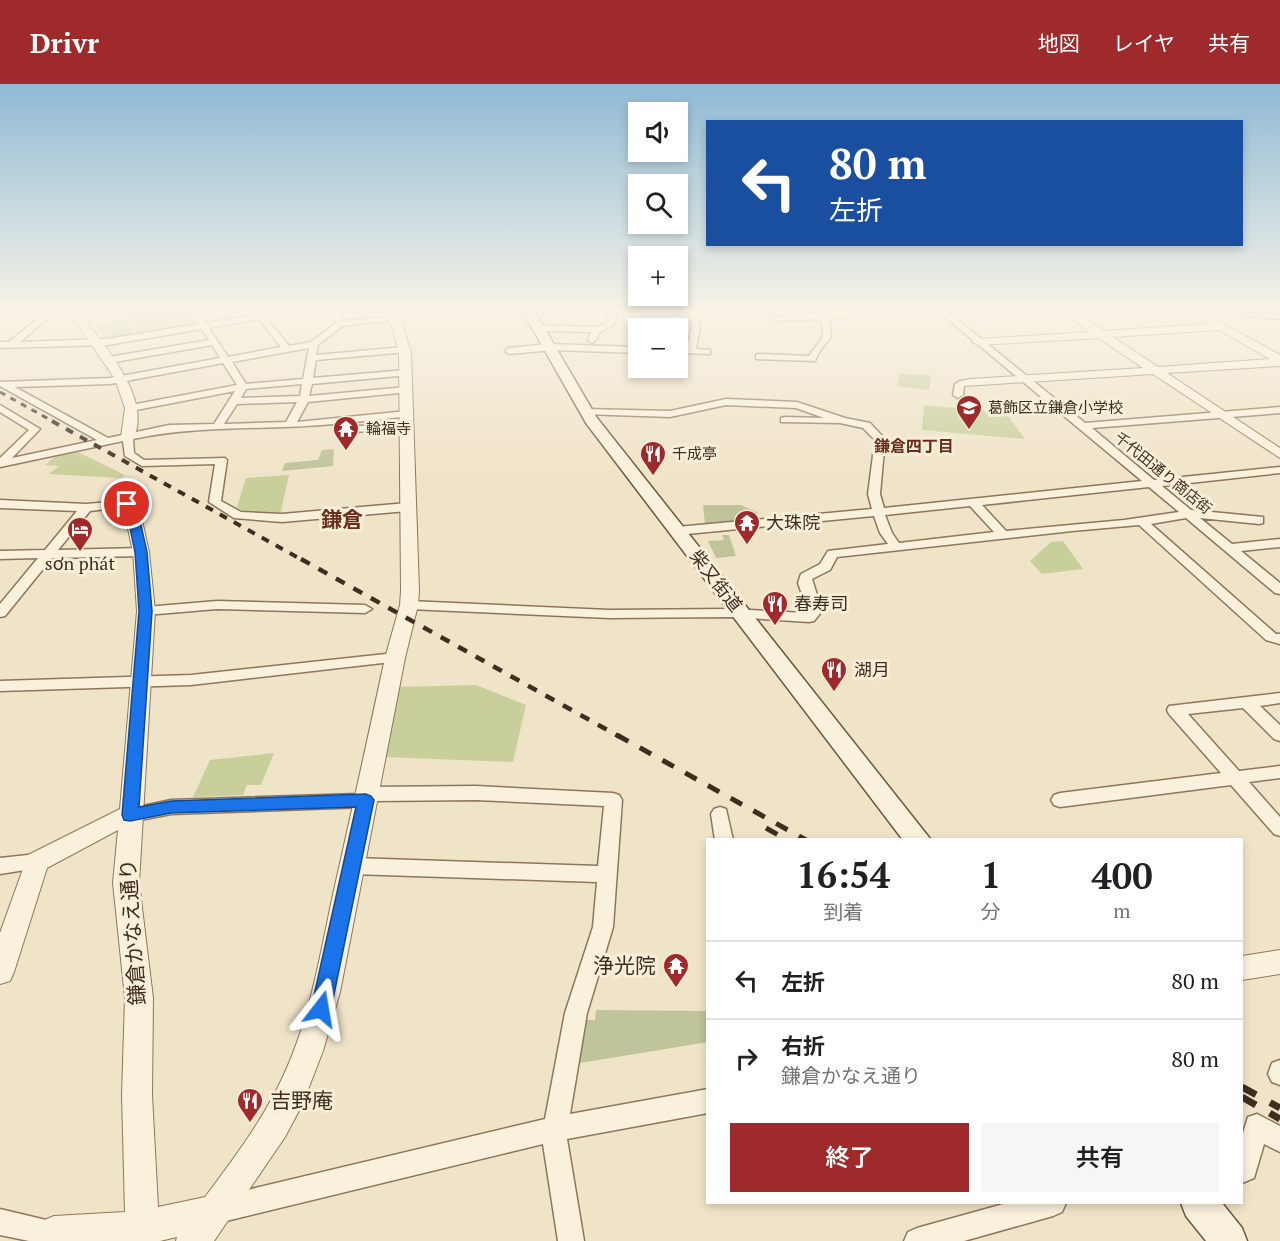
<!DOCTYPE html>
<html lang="ja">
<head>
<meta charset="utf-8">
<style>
  :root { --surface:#fff; --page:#f6f6f6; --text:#202124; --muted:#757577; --line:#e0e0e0; --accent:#9e2a2b }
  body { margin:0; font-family:"PT Serif","Noto Sans JP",serif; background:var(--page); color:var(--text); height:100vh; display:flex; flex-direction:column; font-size:22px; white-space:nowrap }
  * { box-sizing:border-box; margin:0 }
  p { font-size:20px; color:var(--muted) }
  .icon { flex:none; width:33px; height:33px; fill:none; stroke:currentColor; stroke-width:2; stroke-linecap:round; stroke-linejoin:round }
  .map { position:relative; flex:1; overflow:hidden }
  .sheet { position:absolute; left:706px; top:754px; width:537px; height:366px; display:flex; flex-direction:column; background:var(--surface); border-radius:0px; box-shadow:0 3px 9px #0003 }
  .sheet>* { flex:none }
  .hud { position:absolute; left:706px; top:36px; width:537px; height:126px; border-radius:0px; box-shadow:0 3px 9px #0003; background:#1a4fa0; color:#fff; overflow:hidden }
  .buttons { position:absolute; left:628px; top:18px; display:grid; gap:12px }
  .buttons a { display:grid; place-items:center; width:60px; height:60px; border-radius:0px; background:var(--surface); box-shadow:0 3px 9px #0003; font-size:30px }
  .pin { position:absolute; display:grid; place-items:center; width:51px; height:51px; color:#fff; margin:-26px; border:3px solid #fff; border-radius:50%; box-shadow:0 2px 6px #0007 }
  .me { position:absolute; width:66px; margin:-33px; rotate:14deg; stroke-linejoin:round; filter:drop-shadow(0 0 4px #0008) }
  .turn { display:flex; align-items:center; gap:21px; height:126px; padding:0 24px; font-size:27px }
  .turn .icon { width:78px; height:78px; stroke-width:2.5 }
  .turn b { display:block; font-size:42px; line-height:51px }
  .eta { display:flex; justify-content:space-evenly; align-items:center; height:102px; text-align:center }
  .eta b { font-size:36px; font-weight:600; line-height:42px }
  .action { display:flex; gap:12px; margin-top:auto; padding:12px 24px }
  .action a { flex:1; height:69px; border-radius:0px; background:var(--accent); color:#fff; font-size:24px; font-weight:600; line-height:69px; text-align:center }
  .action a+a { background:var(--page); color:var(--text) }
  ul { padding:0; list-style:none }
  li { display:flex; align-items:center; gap:18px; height:78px; padding:0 24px; border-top:2px solid var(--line) }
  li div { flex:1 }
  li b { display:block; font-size:22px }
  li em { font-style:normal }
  header { display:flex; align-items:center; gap:36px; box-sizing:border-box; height:84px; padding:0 30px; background:var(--accent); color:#fff }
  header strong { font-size:28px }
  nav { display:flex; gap:33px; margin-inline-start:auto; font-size:21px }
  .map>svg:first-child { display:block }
  .green { fill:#c9cf9b }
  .cemetery { fill:#bfc49a }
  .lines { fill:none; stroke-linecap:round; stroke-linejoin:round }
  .minor-casing { stroke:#8d765c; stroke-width:3 }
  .tertiary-casing { stroke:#8d765c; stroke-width:2 }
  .secondary-casing { stroke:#6f573f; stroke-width:3 }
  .minor { fill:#faf1dc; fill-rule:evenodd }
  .tertiary { fill:#faf1dc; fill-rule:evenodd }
  .secondary { fill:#faf1dc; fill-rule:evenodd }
  .rail-far4 { stroke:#3d2e20; stroke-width:3; stroke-dasharray:6 6; stroke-linecap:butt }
  .rail-far3 { stroke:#3d2e20; stroke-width:4; stroke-dasharray:8 8; stroke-linecap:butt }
  .rail-far2 { stroke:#3d2e20; stroke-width:4.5; stroke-dasharray:10 10; stroke-linecap:butt }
  .rail-far1 { stroke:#3d2e20; stroke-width:5; stroke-dasharray:13 13; stroke-linecap:butt }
  .rail { stroke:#3d2e20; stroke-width:7; stroke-dasharray:16 16; stroke-linecap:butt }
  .route { fill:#1a73e8; stroke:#114b97; stroke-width:1.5 }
  .labels { text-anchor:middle; stroke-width:6; stroke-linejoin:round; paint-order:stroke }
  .far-poi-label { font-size:15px; fill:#3d2e20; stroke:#f7eed8; text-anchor:start }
  .far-street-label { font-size:15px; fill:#3d2e20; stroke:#f7eed8 }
  .far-neighbourhood-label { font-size:16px; font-weight:bold; fill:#6b2e1e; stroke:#f7eed8 }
  .poi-label { font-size:18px; fill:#3d2e20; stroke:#f7eed8; text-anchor:start }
  .street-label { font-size:18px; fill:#3d2e20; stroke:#f7eed8 }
  .quarter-label { font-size:21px; font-weight:bold; fill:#6b2e1e; stroke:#f7eed8 }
  .near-street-label { font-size:21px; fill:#3d2e20; stroke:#f7eed8 }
  .near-poi-label { font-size:21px; fill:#3d2e20; stroke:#f7eed8; text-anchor:end }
</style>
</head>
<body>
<header>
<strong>Drivr</strong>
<nav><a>地図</a><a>レイヤ</a><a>共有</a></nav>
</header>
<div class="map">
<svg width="1280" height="1157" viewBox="0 0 1280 1157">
  <rect width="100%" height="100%" fill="#f0e4c8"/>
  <g class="green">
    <path d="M131,228H187L197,240L138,251L124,230Z"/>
    <path d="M124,233L136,251L105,255L97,243Z"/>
    <path d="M899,290L931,291L929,306L897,302Z"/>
    <path d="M924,321L1006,329L1025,355L922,346Z"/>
    <path d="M78,368L125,391L121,394L49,390L59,382L45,381L55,373Z"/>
    <path d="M289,391L280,431L243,428L237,423L246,394Z"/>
    <path d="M1063,457L1083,485L1042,490L1030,477L1051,458Z"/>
    <path d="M476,601L526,621L513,678L383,673L396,603Z"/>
    <path d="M274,669L261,701H247L243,711L193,713L210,676Z"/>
  </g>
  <g class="cemetery">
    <path d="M334,365L333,382L282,387L285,379L318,376L322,366Z"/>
    <path d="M703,421H741L757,428L760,437L705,441Z"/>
    <path d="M722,451H729L736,472L716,474L708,457L724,456Z"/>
    <path d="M596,926L708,927V958L574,980L583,936H595Z"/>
  </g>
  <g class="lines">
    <defs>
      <g id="minor">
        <path d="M46,228H55L20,258L107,255L198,240L188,228H196L206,239L275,228H293L266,234L289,262L311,258L336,239L332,228H340L343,237L398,232L399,234L395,236L342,242L318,261L316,271L404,263L407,264V268L316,276L313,294L406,286L409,287V291L312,300L309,312L406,303L411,306L409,308L308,318L297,338L407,327L411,328V332L355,338L354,342L407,341L412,344L411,346L348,348L343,345L344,339C274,347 202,340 133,355L134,369L144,376L225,374L227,376L221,417L241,428L282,430L407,419L413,423L407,427L282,438L234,434L209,418L215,380L142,382L125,372L123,357L0,383V374L29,346L0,328V321L40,345L12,374L97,356L0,302V298L110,294L220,274L212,261L109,279L104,276L109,273L209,256L202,245L107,261L0,264V258H9ZM259,235L281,263L228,273L209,244ZM309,264L303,295L246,300L232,278ZM223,279L237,301L131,321L126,324L131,327L235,307L214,340L169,341L108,354L15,303L110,300ZM302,300L300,312L241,314L246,305ZM297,318L286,338L224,340L237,320Z"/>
        <path d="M609,228H617L614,241L600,248L596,256L592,259L588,256L591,248L538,247L534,244L538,241L595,243L606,240Z"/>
        <path d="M688,228H696L700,242L696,265L710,266V270L678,269V263L687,264L692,242Z"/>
        <path d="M812,228H821L829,235L831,253L819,268L815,277L756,275V271L759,270L809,272L823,253L822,238L819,235L774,237L770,235L774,233L813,230Z"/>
        <path d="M939,228H948L1085,339L1280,323V329L1092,344L1154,396L1280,383V389L1162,402L1191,426L1263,433V439L1259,440L1200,434L1232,460L1280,455V463L1241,467L1280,499V510L1275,509L1186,434L1151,440L1276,550H1280V560L1266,556L1139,441L1072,447L837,473L830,486L812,495L822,527L814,537L809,538L731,533L609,534L409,525L402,521L409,517L609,526L731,525L805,529L808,527L798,499L801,490L820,480L828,467L888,460L880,449L874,432L677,451L671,447L677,443L872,425L868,410L875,356L863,344L840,339L781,338V334L785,333L824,334L796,324L726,321L670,333L582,330L581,328L586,325L670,327L726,315L797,318L845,334L870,339L885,355L880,410L884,424L1142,397ZM1149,403L1179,428L1124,436L1006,447L982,421ZM970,422L994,448L899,459L892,449L885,431Z"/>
        <path d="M1220,228L1280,231V235L1224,230Z"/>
        <path d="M549,260L639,263V269L553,266L509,270L505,267L509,264Z"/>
        <path d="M960,297L969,296L974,299L964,302L963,311L958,314L953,311L955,300Z"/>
        <path d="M0,416L86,420L123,417V423L90,427L58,466L141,464L147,468L141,472L52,474L5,532L0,533V520L38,474L0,475V467L45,466L77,427L0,424Z"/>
        <path d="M217,517L365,521L372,525L365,529L217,525L146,531L139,527L146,523Z"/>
        <path d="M395,569L402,574L400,577L191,601L0,607V597L191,591Z"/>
        <path d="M1280,609V619L1260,622L1280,641V657L1274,655L1243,624L1188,630L1239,687L1280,682V694L1249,698L1280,733V752L1274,750L1231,701L1060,723L1054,721L1051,716L1054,711L1060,709L1221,689L1169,630L1167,626L1169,622Z"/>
        <path d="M476,702L613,709L619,711L622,716L613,843L587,929L570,1030L708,1005V1029L567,1055L584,1157H558L543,1060L222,1138L213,1134L209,1125L213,1116L222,1112L545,1035L565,929L593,843L597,798L353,790L346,787L343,782L346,777L353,774L598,782L604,722L476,716L375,717L372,721L366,723L171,730L130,738L124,736L121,731L124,726L171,716L358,710L361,705L367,703Z"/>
        <path d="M720,723L726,725L733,756H715L711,730L714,725Z"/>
        <path d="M37,770L44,773L46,778L44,783L0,790V774Z"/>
        <path d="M1280,976V1001L1272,998L1268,990L1272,979Z"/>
        <path d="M1257,1030L1280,1042V1068L1264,1060L1254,1094L1242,1099V1052L1248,1033Z"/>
        <path d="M1007,1119H1066L1062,1128L1053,1132L964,1157H904L908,1148L917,1144Z"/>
        <path d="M0,1125L63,1140L67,1149L64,1157H29L0,1151Z"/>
      </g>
      <g id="tertiary">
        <path d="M69,228H79C102,259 154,315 133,356L128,357L121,353L125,324L115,295Z"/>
        <path d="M388,228H398L411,268L419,507L418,521L405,574L340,908L323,967L302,1021L285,1053L214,1157H176L177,1153L160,1157H40L37,1149L42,1137L54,1132L125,1128L122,1011L125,914L113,799L118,746L47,784L14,888L10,897L0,900V849L28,771L120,725L137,527L133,468L124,426L114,423L111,420L119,415L136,420L139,423L149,468L155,527L139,799L153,914L152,1011L158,1123L205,1113C235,1073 266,1032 286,986C310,932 320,872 332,815C350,735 368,654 385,574L400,521L401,507L399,268Z"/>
        <path d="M895,228L890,231L821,235L816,232C828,223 878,228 895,228Z"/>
        <path d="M1063,228H1075L1104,247L1208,240L1189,228H1202L1280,271V282L1167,289L1280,364V374L1153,290L965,302L963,299L965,296L969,295L1143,284L1099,254L978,261L972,258L978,255L1090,248ZM1219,246L1270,275L1158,283L1113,253Z"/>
        <path d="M1280,866V890L1242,896V872Z"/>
      </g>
      <g id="secondary">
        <path d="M523,228H535L597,334L931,756H903L586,339Z"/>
        <path d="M1181,1119H1222L1242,1144L1247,1157H1206L1186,1132Z"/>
      </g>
    </defs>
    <use href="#minor" class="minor-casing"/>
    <use href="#tertiary" class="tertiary-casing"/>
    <use href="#secondary" class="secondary-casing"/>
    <use href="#minor" class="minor"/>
    <use href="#tertiary" class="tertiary"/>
    <use href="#secondary" class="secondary"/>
    <path class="rail-far4" d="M0,308L54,338"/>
    <path class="rail-far3" d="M52,337L304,477"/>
    <path class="rail-far2" d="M301,475L620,653"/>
    <g class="rail-far1">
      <path d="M617,651L806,756"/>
      <path d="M766,744L787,756"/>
    </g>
    <g class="rail">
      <path d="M1242,1003L1280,1024"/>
      <path d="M1242,1013L1280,1035"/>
    </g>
  </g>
  <linearGradient id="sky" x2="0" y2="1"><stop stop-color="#8fbad6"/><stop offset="0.58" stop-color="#f8f3e6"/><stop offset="1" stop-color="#f8f3e6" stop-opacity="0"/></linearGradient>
  <rect width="1280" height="390" fill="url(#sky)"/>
  <path class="route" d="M127,417L137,423L147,468L152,527L139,723L171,717L366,710L371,712L374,716L331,925L328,932L321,935L314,932L311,925L356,723L171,729L130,737L124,736L122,731L139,527L135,468L126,424L122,420Z"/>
  <defs>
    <symbol id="school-pin" viewBox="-11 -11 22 30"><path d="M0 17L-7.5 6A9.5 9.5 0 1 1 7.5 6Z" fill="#9e2a2b" stroke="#f7eed8"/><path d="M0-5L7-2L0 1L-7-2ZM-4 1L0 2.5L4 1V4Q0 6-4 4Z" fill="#fff"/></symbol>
    <symbol id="temple-pin" viewBox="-11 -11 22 30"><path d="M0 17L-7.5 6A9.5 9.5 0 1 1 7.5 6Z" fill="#9e2a2b" stroke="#f7eed8"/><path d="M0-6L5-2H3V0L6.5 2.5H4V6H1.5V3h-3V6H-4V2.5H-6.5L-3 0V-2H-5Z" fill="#fff"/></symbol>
    <symbol id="restaurant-pin" viewBox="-11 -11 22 30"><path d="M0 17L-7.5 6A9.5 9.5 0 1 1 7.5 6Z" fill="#9e2a2b" stroke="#f7eed8"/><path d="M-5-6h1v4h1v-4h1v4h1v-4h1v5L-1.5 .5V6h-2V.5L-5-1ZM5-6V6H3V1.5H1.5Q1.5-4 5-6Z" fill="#fff"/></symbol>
    <symbol id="hotel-pin" viewBox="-11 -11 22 30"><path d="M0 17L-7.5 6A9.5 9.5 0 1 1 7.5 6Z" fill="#9e2a2b" stroke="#f7eed8"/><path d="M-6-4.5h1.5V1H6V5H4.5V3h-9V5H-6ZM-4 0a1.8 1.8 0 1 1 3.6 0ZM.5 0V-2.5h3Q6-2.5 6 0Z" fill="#fff"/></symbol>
  </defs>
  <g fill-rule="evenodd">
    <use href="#school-pin" x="954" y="309" width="30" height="40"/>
    <use href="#temple-pin" x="331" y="330" width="30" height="40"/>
    <use href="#restaurant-pin" x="638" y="355" width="30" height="40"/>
    <use href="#temple-pin" x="732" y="424" width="30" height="40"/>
    <use href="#hotel-pin" x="65" y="431" width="30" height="40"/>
    <use href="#restaurant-pin" x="760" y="505" width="30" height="40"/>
    <use href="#restaurant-pin" x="819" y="571" width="30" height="40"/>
    <use href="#temple-pin" x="661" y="867" width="30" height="40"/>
    <use href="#restaurant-pin" x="235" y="1002" width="30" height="40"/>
  </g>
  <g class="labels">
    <g class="far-poi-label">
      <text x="988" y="329">葛飾区立鎌倉小学校</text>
      <text x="366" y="350">輪福寺</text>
      <text x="672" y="375">千成亭</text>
    </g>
    <g class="far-street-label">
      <text transform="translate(1163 389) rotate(39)" y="5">千代田通り商店街</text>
    </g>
    <g class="far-neighbourhood-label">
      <text x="914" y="368">鎌倉四丁目</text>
    </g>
    <g class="poi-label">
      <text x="766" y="445">大珠院</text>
      <text x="80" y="486" text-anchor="middle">sơn phát</text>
      <text x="794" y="526">春寿司</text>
      <text x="854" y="592">湖月</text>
    </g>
    <g class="street-label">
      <text transform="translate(716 497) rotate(52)" y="6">柴又街道</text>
    </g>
    <g class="quarter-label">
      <text x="342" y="443">鎌倉</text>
    </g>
    <g class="near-street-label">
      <text transform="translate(133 848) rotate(-94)" y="7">鎌倉かなえ通り</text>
    </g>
    <g class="near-poi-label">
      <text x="656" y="889">浄光院</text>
      <text x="270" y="1024" text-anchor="start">吉野庵</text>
    </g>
  </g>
</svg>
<div class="buttons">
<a><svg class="icon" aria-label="sound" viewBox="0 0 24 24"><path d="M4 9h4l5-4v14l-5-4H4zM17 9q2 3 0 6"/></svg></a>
<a><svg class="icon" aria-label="search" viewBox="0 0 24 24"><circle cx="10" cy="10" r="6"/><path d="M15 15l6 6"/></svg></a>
<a>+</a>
<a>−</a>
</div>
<div class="pin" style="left:127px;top:420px;background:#d93025"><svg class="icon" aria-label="arrive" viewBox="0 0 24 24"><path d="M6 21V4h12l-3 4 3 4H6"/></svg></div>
<svg class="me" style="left:321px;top:925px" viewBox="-20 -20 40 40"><path d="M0-17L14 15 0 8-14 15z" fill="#1a73e8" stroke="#fff" stroke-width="4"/></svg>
<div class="hud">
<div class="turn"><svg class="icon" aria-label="left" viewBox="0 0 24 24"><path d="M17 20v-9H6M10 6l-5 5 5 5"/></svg><div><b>80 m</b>左折</div></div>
</div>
<section class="sheet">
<div class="eta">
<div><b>16:54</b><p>到着</p></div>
<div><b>1</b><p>分</p></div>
<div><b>400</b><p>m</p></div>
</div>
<ul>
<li><svg class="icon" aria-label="left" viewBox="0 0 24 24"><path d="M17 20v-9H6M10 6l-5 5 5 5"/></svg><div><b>左折</b></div><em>80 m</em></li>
<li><svg class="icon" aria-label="right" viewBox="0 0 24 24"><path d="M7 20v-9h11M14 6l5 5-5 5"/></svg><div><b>右折</b><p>鎌倉かなえ通り</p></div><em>80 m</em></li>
</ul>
<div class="action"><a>終了</a><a>共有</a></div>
</section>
</div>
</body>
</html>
